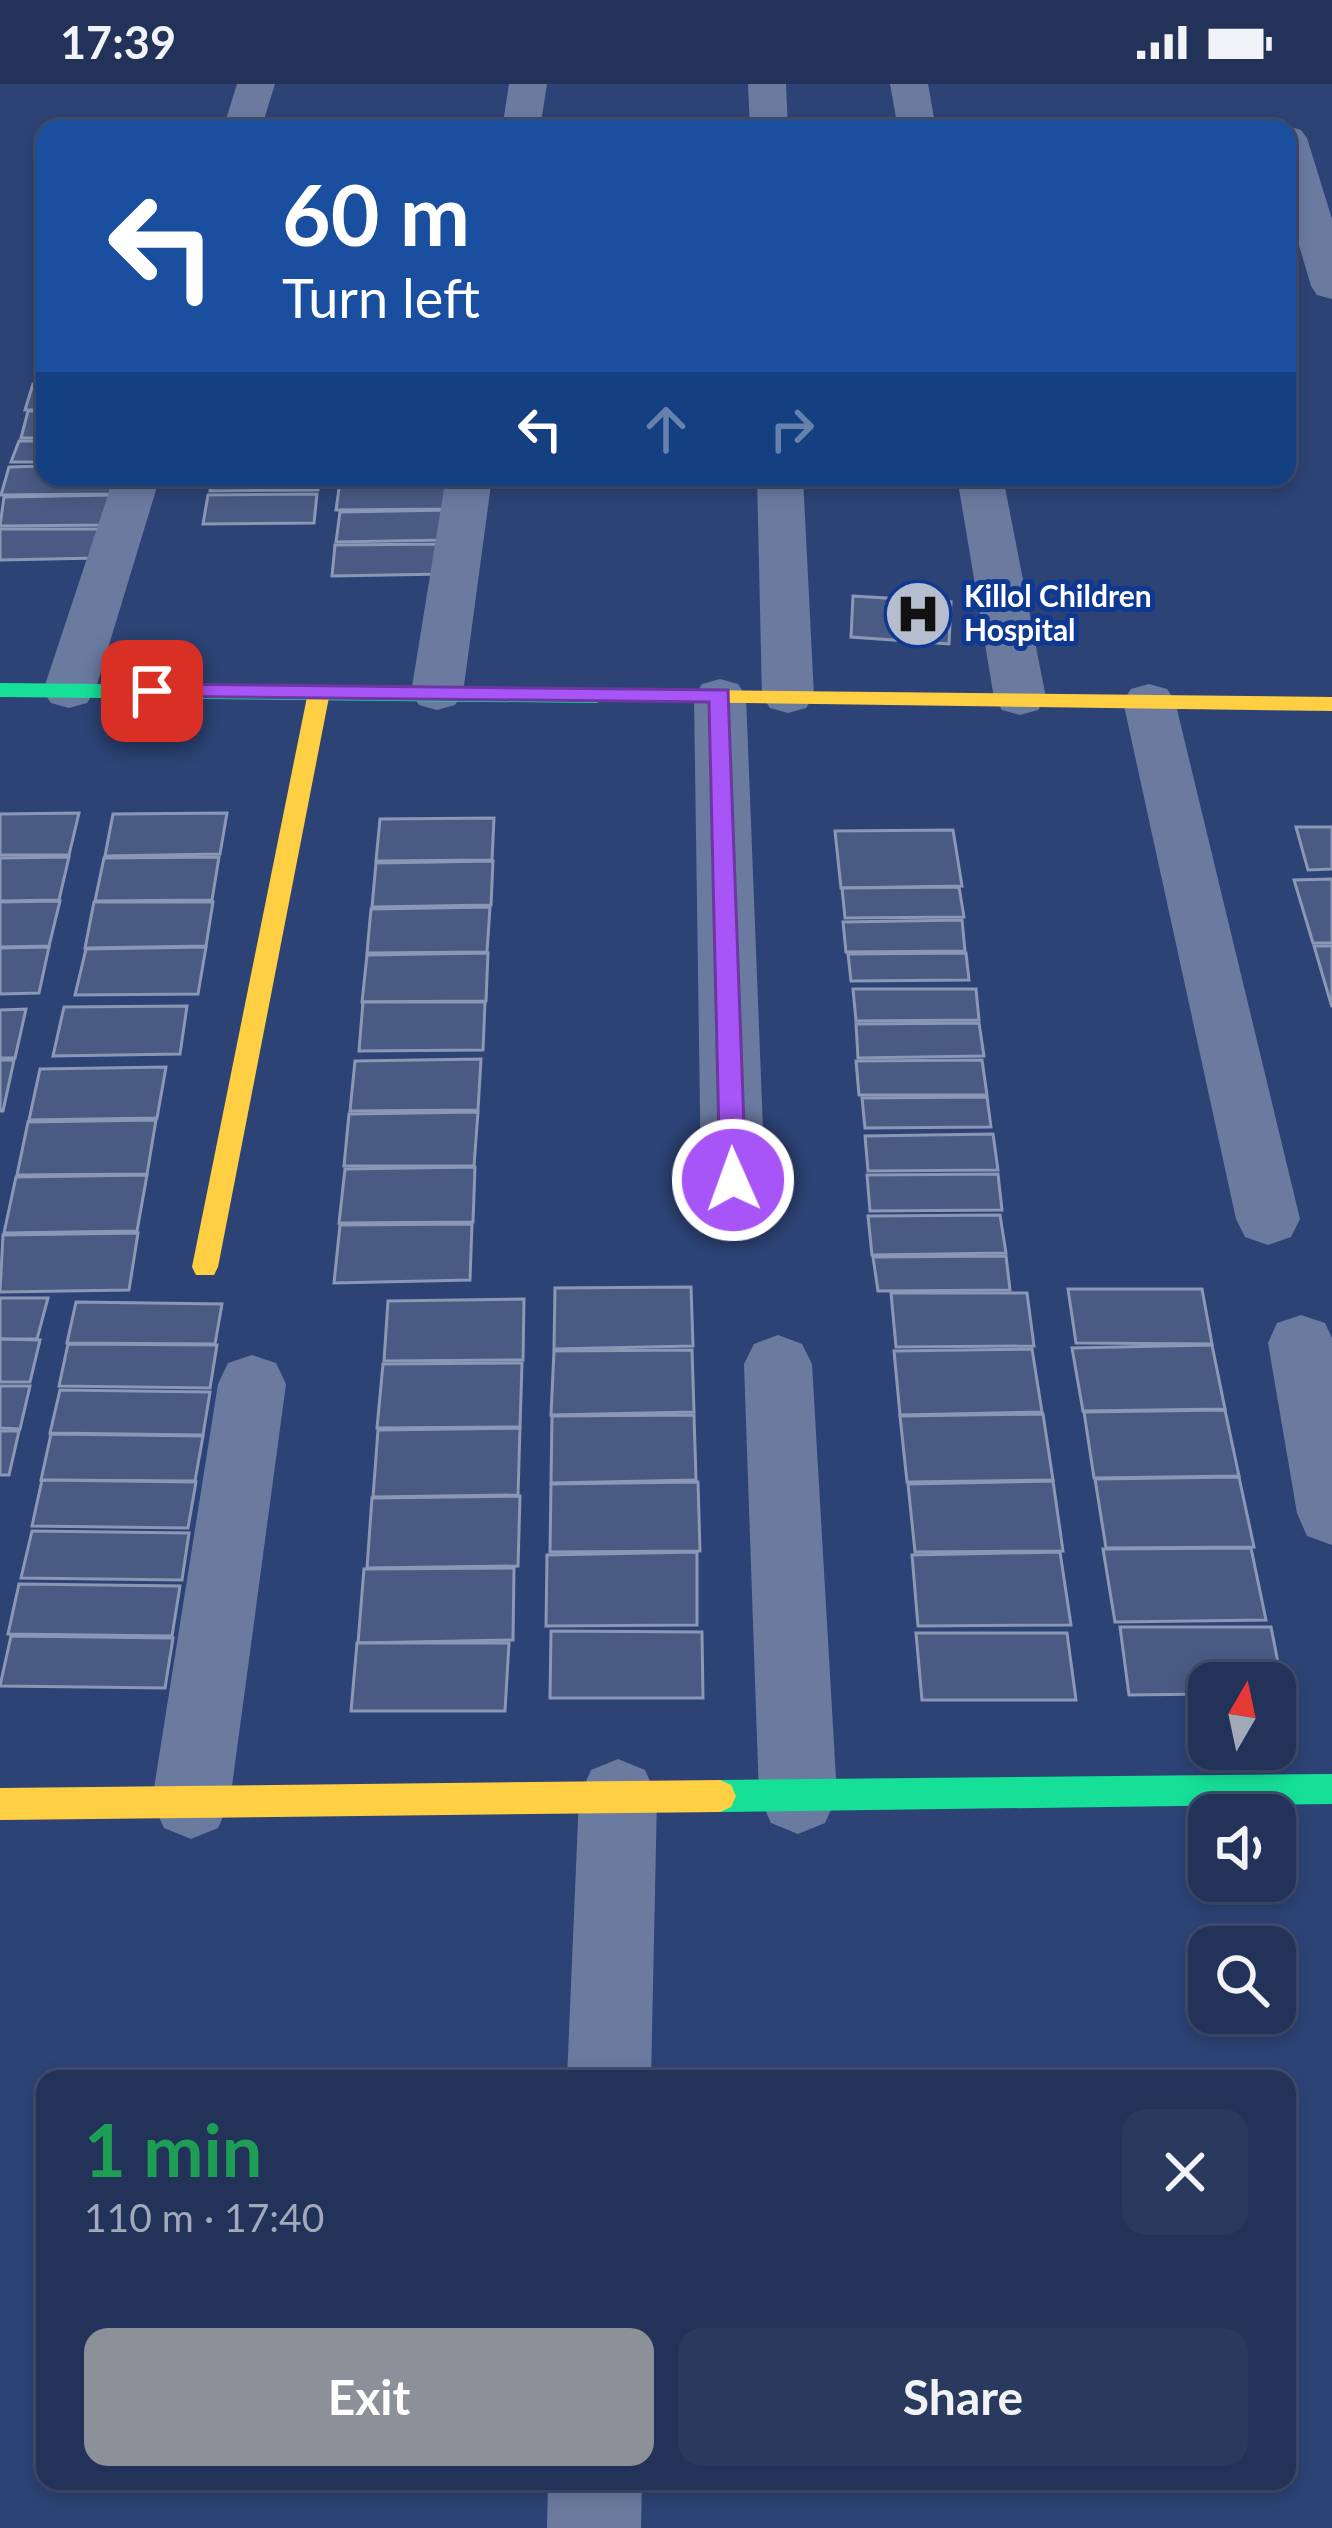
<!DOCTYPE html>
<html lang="en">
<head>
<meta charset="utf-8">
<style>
  :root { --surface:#223258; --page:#2a3a5e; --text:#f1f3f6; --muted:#a2aaba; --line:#3f4d6e; --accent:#8c9099 }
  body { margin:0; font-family:Lato,sans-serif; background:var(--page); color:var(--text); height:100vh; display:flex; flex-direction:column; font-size:45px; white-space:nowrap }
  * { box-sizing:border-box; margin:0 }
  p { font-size:39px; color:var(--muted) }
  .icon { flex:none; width:66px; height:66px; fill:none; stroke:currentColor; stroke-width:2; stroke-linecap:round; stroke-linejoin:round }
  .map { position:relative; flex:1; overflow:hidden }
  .panel { position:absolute; left:36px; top:1986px; width:1260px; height:420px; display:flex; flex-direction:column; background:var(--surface); border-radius:24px; box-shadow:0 6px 18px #0003,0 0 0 3px var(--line) }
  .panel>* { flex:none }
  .top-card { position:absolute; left:36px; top:36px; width:1260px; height:366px; border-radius:24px; box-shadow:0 6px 18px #0003,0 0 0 3px var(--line); background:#1a4fa0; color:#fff; overflow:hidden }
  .needle { width:78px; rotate:9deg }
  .tools { position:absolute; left:1188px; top:1578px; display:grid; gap:24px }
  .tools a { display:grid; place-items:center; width:108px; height:108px; border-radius:24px; background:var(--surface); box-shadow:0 6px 18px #0003,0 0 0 3px var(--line); font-size:60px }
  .pin { position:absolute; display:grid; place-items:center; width:102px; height:102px; color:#fff; margin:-51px; border-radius:24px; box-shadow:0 6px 18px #0006 }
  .me { position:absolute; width:132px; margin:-66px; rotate:358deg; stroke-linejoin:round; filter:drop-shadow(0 0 9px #0008) }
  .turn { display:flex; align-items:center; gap:42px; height:252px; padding:0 48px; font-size:54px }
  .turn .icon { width:156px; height:156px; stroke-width:2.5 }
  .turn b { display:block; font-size:84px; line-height:102px }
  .lanes { display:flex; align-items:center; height:114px; padding:0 48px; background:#0003; justify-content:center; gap:60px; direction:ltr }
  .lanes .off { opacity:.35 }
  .round { display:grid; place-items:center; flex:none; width:126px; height:126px; border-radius:24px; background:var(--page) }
  .summary { display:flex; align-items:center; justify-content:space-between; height:204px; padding:0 48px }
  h1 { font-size:72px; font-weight:700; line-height:90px; color:#1e9e55 }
  .primary-button { display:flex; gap:24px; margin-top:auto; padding:24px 48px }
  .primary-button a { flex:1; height:138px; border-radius:24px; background:var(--accent); color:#fff; font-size:48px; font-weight:700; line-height:138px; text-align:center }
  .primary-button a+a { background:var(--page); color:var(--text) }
  .status { display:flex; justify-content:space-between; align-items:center; height:84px; padding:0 60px; background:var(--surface); direction:ltr }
  .status svg { height:33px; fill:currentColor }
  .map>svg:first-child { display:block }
  .building { fill:#495b83; stroke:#8a98b6; stroke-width:3 }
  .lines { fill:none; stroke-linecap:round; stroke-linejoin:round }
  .street { fill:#6b7ba0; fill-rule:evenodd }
  .fast { fill:#16e098; fill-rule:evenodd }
  .slow { fill:#ffcf43; fill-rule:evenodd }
  .route { fill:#a855f7; stroke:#6d37a1; stroke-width:3 }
  .labels { text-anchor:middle; stroke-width:10; stroke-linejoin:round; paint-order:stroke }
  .far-poi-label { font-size:30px; font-weight:bold; fill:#fff; stroke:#0f3893; text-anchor:start }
</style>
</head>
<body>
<div class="status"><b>17:39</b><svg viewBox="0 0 49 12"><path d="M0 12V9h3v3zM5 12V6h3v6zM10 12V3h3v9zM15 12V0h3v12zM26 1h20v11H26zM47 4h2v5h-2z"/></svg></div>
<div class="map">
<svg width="1332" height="2444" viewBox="0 0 1332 2444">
  <rect width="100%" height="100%" fill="#2d4375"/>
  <g class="building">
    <path d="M33,300H45V326H25Z"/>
    <path d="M28,327H45V354H21Z"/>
    <path d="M19,357H45V378H11Z"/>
    <path d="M45,382V393H114L110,410L1,411L9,383Z"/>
    <path d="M212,393H320L318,406L210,407Z"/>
    <path d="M448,396L446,425L336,426L340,397Z"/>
    <path d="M317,410L314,439L203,440L208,411Z"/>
    <path d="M113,411L107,441L0,442L4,413Z"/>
    <path d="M450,426L447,456L336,458L340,428Z"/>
    <path d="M0,445H105L98,474L0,476Z"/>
    <path d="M447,460L444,490L332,492L335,461Z"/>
    <path d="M853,512L951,518L949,560L851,553Z"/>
    <path d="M79,729L69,771H0V730Z"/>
    <path d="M227,729L220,770L105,772L113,730Z"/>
    <path d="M494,734L492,776L376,777L380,735Z"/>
    <path d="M1296,743H1332V785L1308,786Z"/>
    <path d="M953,746L962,802L841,804L835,747Z"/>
    <path d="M69,773L59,816L0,817V774Z"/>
    <path d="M219,773L212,816L95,817L104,774Z"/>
    <path d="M493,777L491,821L372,823L376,779Z"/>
    <path d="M1332,795V859H1313L1294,796Z"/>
    <path d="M959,803L964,833L845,834L842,804Z"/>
    <path d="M60,817L49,862L0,863V818Z"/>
    <path d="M94,818H213L206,862L85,864Z"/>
    <path d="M490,823L487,868L367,869L371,825Z"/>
    <path d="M962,836L965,867L846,868L843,838Z"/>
    <path d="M1314,862H1332V923Z"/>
    <path d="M49,863L39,909L0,910V864Z"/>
    <path d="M206,863L198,910L75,911L86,865Z"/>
    <path d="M488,869L486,917L362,918L367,871Z"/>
    <path d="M966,869L969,896L851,897L848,870Z"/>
    <path d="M853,905H976L979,936L856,937Z"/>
    <path d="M363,918H485L483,966L359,967Z"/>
    <path d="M187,922L180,970L53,972L64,923Z"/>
    <path d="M26,925L15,974H0V926Z"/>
    <path d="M979,939L984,972L858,974L856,940Z"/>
    <path d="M481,975L478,1026L350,1027L355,977Z"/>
    <path d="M0,976H14L3,1027H0Z"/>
    <path d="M982,976L987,1011H859L856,977Z"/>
    <path d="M166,983L157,1034L29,1036L40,985Z"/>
    <path d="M987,1013L991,1043L865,1044L862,1014Z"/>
    <path d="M478,1028L474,1082H344L349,1030Z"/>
    <path d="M156,1036L147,1090L17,1091L28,1038Z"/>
    <path d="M993,1050L998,1086L868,1087L865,1052Z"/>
    <path d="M475,1083L473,1138L339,1139L345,1085Z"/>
    <path d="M998,1090L1002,1126L870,1127L867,1091Z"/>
    <path d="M147,1091L137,1147L4,1149L16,1093Z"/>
    <path d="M1000,1131L1006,1169L872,1171L868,1132Z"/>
    <path d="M472,1140L470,1196L334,1199L340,1141Z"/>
    <path d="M138,1149L129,1206L0,1208L3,1151Z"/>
    <path d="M1006,1172L1010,1206L878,1207L873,1173Z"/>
    <path d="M691,1203L693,1262L554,1265L555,1204Z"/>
    <path d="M1068,1205H1202L1212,1260L1076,1259Z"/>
    <path d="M891,1209H1027L1034,1262L896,1263Z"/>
    <path d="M0,1214H48L37,1255H0Z"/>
    <path d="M524,1215L523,1276L384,1277L388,1217Z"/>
    <path d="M76,1218L222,1220L215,1260L67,1259Z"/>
    <path d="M0,1255L40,1256L30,1298H0Z"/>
    <path d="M68,1260L217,1261L210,1304L59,1302Z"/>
    <path d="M1212,1261L1225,1325L1083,1327L1072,1264Z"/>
    <path d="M1032,1265L1042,1328L900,1331L894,1267Z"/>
    <path d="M692,1266L694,1328L551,1331L554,1267Z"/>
    <path d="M522,1279L520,1343L377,1344L383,1280Z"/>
    <path d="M0,1302H30L20,1345L0,1344Z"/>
    <path d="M60,1306L210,1308L203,1351L50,1349Z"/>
    <path d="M1225,1326L1239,1392L1094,1394L1084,1328Z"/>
    <path d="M1043,1330L1053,1396L907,1398L900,1332Z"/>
    <path d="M694,1331L696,1396L551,1399L552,1332Z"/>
    <path d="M520,1344L518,1411L373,1413L378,1346Z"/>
    <path d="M0,1347H19L9,1391H0Z"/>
    <path d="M51,1350L203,1352L195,1397L41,1396Z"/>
    <path d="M1239,1393L1254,1463L1106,1464L1095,1395Z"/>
    <path d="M42,1396L196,1398L188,1444L32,1442Z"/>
    <path d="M1053,1397L1063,1467L915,1468L908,1400Z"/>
    <path d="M698,1398L700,1467L550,1468L551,1400Z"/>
    <path d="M520,1412L518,1482L367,1484L372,1414Z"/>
    <path d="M32,1447L189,1449L182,1496L21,1494Z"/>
    <path d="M1251,1464L1266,1536L1115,1538L1103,1465Z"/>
    <path d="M697,1468V1541L546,1542L547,1471Z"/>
    <path d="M1060,1468L1071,1541L918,1542L912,1471Z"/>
    <path d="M514,1484L513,1556L358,1559L364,1485Z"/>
    <path d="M19,1500L180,1502L172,1552L8,1550Z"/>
    <path d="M1120,1543H1271L1284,1609H1275V1599H1209V1610L1129,1611Z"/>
    <path d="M551,1547L702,1548L703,1614H550Z"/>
    <path d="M916,1549H1067L1076,1616H922Z"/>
    <path d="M11,1552L173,1554L165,1604L0,1602Z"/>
    <path d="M357,1559H509L505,1627H351Z"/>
  </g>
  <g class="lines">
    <g class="street">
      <path d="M237,0H275L261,45H223Z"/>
      <path d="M509,0H547L540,45H502Z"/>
      <path d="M748,0H786L788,45H750Z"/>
      <path d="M890,0H928L936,45H898Z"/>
      <path d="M1287,42L1301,46L1307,54L1332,135V215L1317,211L1311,202L1287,121V45H1276Z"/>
      <path d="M114,393H160L95,607L87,619L69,624L51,619L43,607Z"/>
      <path d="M446,393H492L463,609L455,621L437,626L419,621L411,609Z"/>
      <path d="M757,393H803L814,612L806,624L788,629L770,624L762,612Z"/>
      <path d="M957,393H1003L1046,614L1038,626L1020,631L1002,626L994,614Z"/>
      <path d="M720,595L738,600L746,612L765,1096L755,1114L733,1121L711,1114L701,1096L694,612L702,600Z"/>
      <path d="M1149,600L1167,605L1175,617L1300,1135L1291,1153L1268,1161L1245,1153L1236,1135L1123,617L1131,605Z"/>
      <path d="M1301,1231L1325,1239L1332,1254V1461L1307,1452L1297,1429L1268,1259L1277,1239Z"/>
      <path d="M778,1251L802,1260L812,1280L837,1712L825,1739L798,1750L771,1739L759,1712L744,1280L754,1260Z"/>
      <path d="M252,1271L276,1279L286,1300L230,1717L218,1744L191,1755L164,1744L152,1717L218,1300L228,1279Z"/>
      <path d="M618,1675L645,1686L657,1713L651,1995H567L579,1713L591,1686Z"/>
      <path d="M548,2397H642L641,2444H547Z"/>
    </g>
    <g class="fast">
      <path d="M0,599L597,605L608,612L597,619L0,613Z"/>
      <path d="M1332,1690V1720L720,1728L709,1723L704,1712L709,1701L720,1696Z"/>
    </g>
    <g class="slow">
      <path d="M319,601L330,608L218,1183L214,1191H196L192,1183L308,608Z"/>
      <path d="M597,605L1332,613V627L589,617L586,612Z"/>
      <path d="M720,1696L731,1701L736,1712L731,1723L720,1728L0,1736V1704Z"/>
    </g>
  </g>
  <path class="route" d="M152,600L728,606L746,1096L742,1103H724L720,1096L709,618L145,612L142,607Z"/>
  <defs>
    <symbol id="hospital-disc" viewBox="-11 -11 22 22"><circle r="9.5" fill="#b6bdcf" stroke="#0f3893"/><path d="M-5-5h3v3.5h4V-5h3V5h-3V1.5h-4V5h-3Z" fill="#111"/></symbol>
  </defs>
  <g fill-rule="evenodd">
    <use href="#hospital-disc" x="880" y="492" width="76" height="76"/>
  </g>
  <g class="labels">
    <g class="far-poi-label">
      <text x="964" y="523">Killol Children<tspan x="964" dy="34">Hospital</tspan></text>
    </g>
  </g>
</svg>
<div class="tools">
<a><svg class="needle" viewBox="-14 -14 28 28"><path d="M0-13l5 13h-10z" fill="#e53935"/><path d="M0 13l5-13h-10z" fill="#a2aaba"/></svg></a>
<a><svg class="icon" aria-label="sound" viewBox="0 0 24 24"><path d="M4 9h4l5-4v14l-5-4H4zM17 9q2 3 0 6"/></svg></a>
<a><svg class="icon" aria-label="search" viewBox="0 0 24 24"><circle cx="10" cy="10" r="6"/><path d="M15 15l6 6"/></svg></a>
</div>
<div class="pin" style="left:152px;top:607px;background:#d93025"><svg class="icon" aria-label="arrive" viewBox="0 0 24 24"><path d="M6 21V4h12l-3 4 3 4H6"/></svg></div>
<svg class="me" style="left:733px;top:1096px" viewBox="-20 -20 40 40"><circle r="17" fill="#a855f7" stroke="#fff" stroke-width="3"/><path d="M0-11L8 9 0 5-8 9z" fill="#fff"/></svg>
<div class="top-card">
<div class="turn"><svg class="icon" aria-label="left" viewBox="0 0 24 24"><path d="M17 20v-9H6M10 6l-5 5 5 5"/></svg><div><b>60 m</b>Turn left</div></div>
<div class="lanes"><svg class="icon" aria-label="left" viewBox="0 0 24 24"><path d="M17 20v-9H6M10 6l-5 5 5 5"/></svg><svg class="icon off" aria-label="ahead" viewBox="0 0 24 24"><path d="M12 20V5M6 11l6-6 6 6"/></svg><svg class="icon off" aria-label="right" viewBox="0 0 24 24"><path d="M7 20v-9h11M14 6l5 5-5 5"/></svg></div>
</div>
<section class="panel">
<div class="summary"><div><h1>1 min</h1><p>110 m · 17:40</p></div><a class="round"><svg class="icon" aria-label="close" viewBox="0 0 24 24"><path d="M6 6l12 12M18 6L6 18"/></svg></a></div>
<div class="primary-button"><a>Exit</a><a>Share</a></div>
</section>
</div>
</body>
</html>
